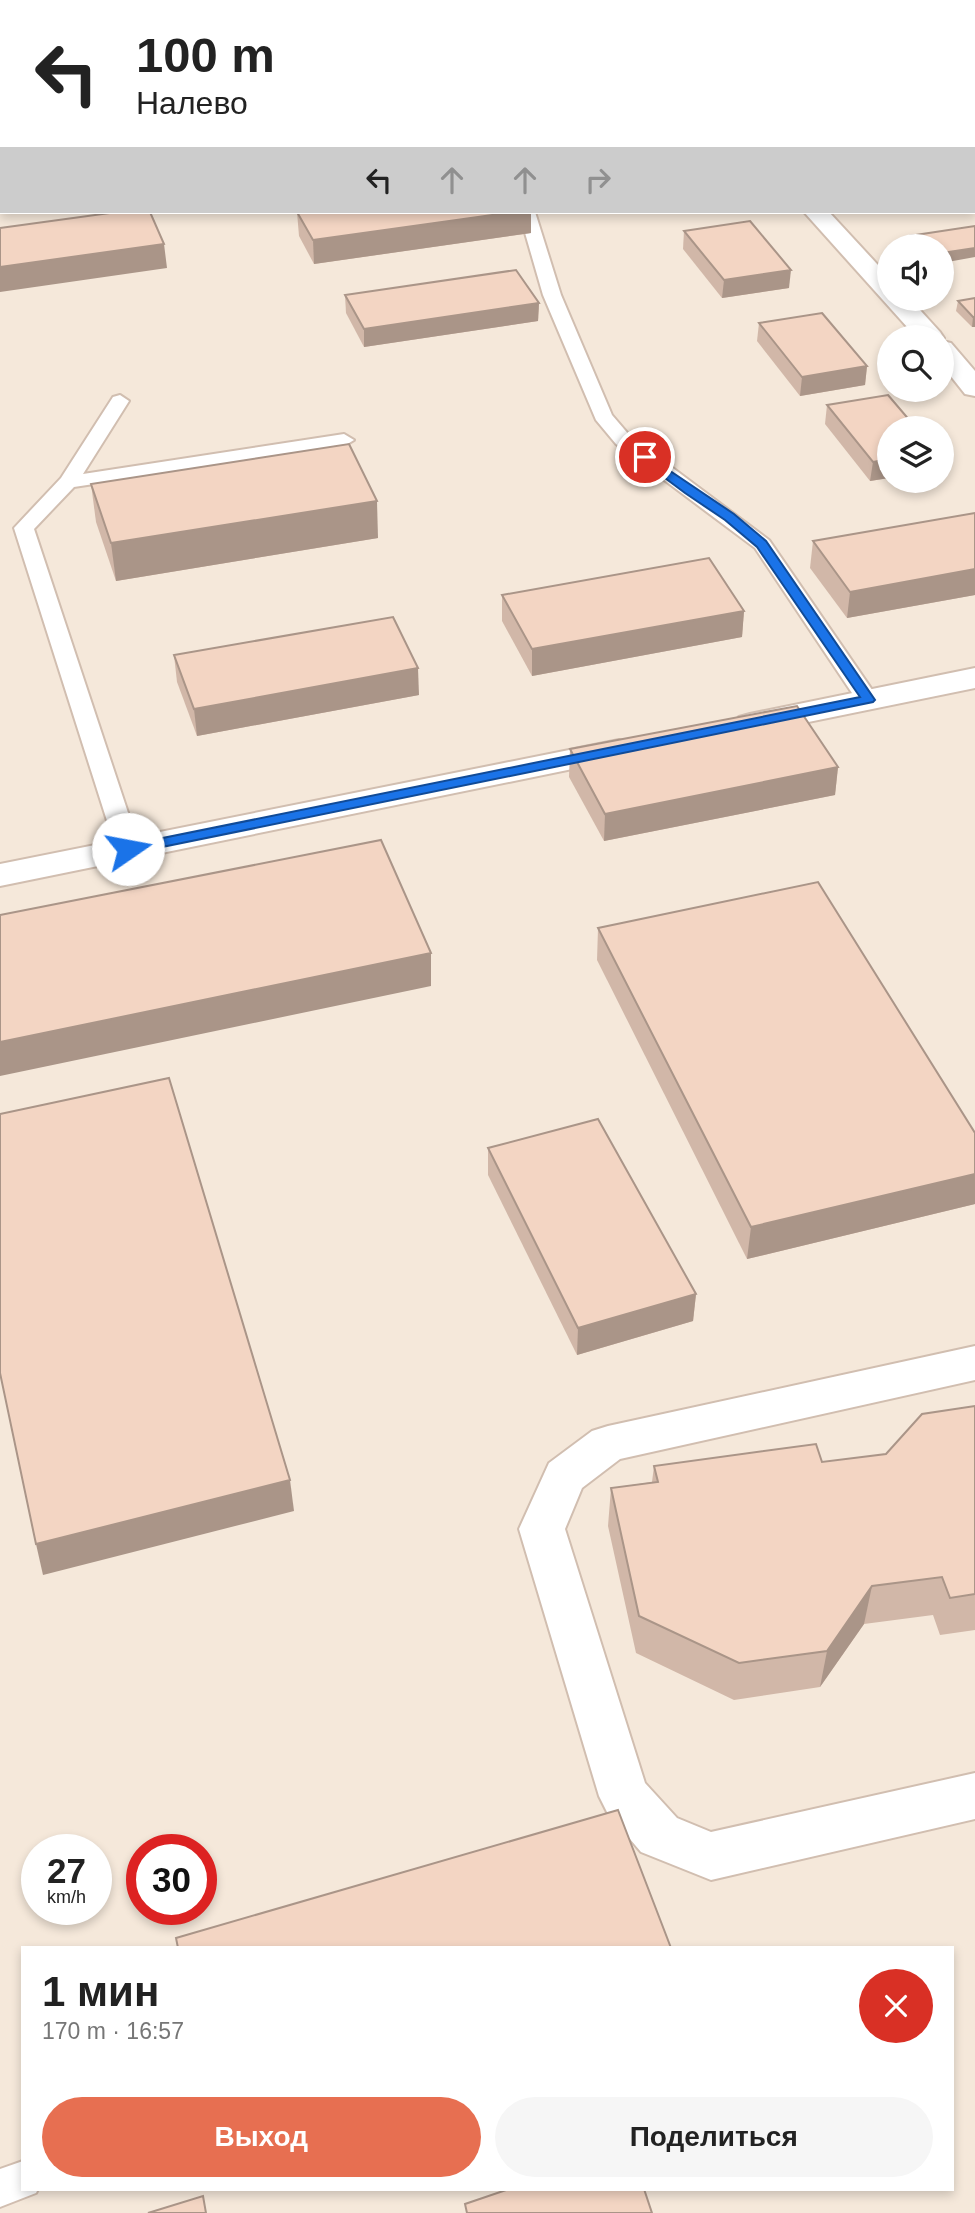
<!DOCTYPE html>
<html lang="ru">
<head>
<meta charset="utf-8">
<style>
  :root { --surface:#fff; --page:#f6f6f6; --text:#222; --muted:#767676; --accent:#e76f51 }
  body { margin:0; font-family:Helvetica,sans-serif; background:var(--page); color:var(--text); height:100vh; display:flex; flex-direction:column; font-size:26px; white-space:nowrap }
  * { box-sizing:border-box; margin:0 }
  p { font-size:23px; color:var(--muted) }
  .icon { flex:none; width:38px; height:38px; fill:none; stroke:currentColor; stroke-width:2; stroke-linecap:round; stroke-linejoin:round }
  .map { position:relative; flex:1; overflow:hidden }
  .side { position:absolute; left:21px; top:1946px; width:933px; height:245px; display:flex; flex-direction:column; background:var(--surface); border-radius:0px; box-shadow:0 4px 10px #0003 }
  .side>* { flex:none }
  .hud { position:absolute; left:0px; top:0px; width:976px; height:214px; box-shadow:0 4px 10px #0003; background:#fff; color:var(--text); overflow:hidden }
  .buttons { position:absolute; left:877px; top:234px; display:grid; gap:14px }
  .buttons a { display:grid; place-items:center; width:77px; height:77px; border-radius:50%; background:var(--surface); box-shadow:0 4px 10px #0003; font-size:35px }
  .speed { position:absolute; left:21px; top:1834px; display:flex; gap:14px; font-size:35px; font-weight:700; text-align:center }
  .speed>* { display:grid; place-content:center; width:91px; height:91px; border-radius:50%; background:var(--surface); box-shadow:0 4px 10px #0003; line-height:1 }
  .speed small { font-size:18px; font-weight:400 }
  .speed .limit { border:10px solid #d22; background:#fff; color:#111 }
  .pin { position:absolute; display:grid; place-items:center; width:60px; height:60px; color:#fff; margin:-30px; border:4px solid #fff; border-radius:50%; box-shadow:0 2px 7px #0007 }
  .me { position:absolute; width:77px; margin:-38px; rotate:78deg; stroke-linejoin:round; filter:drop-shadow(0 0 5px #0008) }
  .turn { display:flex; align-items:center; gap:24px; height:147px; padding:0 21px; font-size:32px }
  .turn .icon { width:91px; height:91px; stroke-width:2.5 }
  .turn b { display:block; font-size:49px; line-height:60px }
  .lanes { display:flex; align-items:center; height:66px; padding:0 21px; background:#0003; justify-content:center; gap:35px; direction:ltr }
  .lanes .off { opacity:.35 }
  .round { display:grid; place-items:center; flex:none; width:74px; height:74px; border-radius:37px; background:var(--page) }
  .headline { display:flex; align-items:center; justify-content:space-between; height:119px; padding:0 21px }
  h1 { font-size:42px; font-weight:800; line-height:52px }
  .action { display:flex; gap:14px; margin-top:auto; padding:14px 21px }
  .action a { flex:1; height:80px; border-radius:42px; background:var(--accent); color:#fff; font-size:28px; font-weight:800; line-height:80px; text-align:center }
  .action a+a { background:var(--page); color:var(--text) }
  .map>svg:first-child { display:block }
  .residential { fill:#f5e8da; fill-rule:evenodd }
  .lines { fill:none; stroke-linecap:round; stroke-linejoin:round }
  .lane-casing { stroke:#d1beb0; stroke-width:4 }
  .street-casing { stroke:#d1beb0; stroke-width:4 }
  .lane { fill:#fff; fill-rule:evenodd }
  .street { fill:#fff; fill-rule:evenodd }
  .wall { fill:#d1b7a8 }
  .shaded-wall { fill:#aa9588 }
  .building { fill:#f3d5c3; stroke:#aa9588; stroke-width:2 }
  .route { fill:#1a73e8; stroke:#114b97; stroke-width:2 }
</style>
</head>
<body>
<div class="map">
<svg width="975" height="2213" viewBox="0 0 975 2213">
  <rect width="100%" height="100%" fill="#fdf6ec"/>
  <path class="residential" d="M0,0H975V2213H0ZM2,2H975V212H2ZM889,247H942V299H889ZM889,338H942V390H889ZM889,429H942V481H889ZM37,1850H96V1909H37ZM142,1850H201V1909H142ZM23,1948H952V2189H23Z"/>
  <g class="lines">
    <defs>
      <g id="lane">
        <path d="M519,212H535L561,295L612,415L630,436L769,540L879,700L876,705H860L755,548L616,444L596,420L543,295Z"/>
        <path d="M120,395L129,401L83,474L344,434L354,440L344,446L74,487L34,529L140,849L136,854L128,857L120,854L116,849L14,528L61,478L113,397Z"/>
        <path d="M23,2161V2189H38L36,2193L0,2207V2169Z"/>
      </g>
      <g id="street">
        <path d="M482,0H514L481,2Z"/>
        <path d="M600,0H621L622,2H601Z"/>
        <rect x="0" y="58" width="2" height="14"/>
        <path d="M804,212H829L889,277V299H910L940,332L944,338L942,341L951,343L975,371V396L965,394L942,365V338H917Z"/>
        <path d="M975,668V688L750,734L739,731L734,724L739,717L750,714Z"/>
        <path d="M619,740L631,743L635,750L631,757L0,886V864Z"/>
        <path d="M975,1346V1380L620,1459L582,1488L565,1529L645,1783L677,1818L711,1832L975,1773V1819L711,1880L641,1852L607,1812L599,1796L519,1529L549,1463L592,1431L608,1426Z"/>
      </g>
    </defs>
    <use href="#lane" class="lane-casing"/>
    <use href="#street" class="street-casing"/>
    <use href="#lane" class="lane"/>
    <use href="#street" class="street"/>
  </g>
  <g class="wall">
    <path d="M297,212L531,233L314,264L299,236Z"/>
    <path d="M684,231L789,288L722,298L683,249Z"/>
    <path d="M909,236L942,247H908Z"/>
    <path d="M345,295L539,303L538,321L364,347L346,313Z"/>
    <path d="M975,298V327H972L956,311L958,301Z"/>
    <path d="M759,323L867,366L865,385L800,396L757,341Z"/>
    <path d="M827,405L889,429V478L870,481L825,424Z"/>
    <path d="M91,484L378,538L116,581L96,522Z"/>
    <path d="M975,513V595L847,618L810,568L813,541Z"/>
    <path d="M502,595L744,611L742,637L532,676L502,621Z"/>
    <path d="M174,655L419,695L197,736L177,682Z"/>
    <path d="M570,749L838,767L835,795L604,841L569,777Z"/>
    <path d="M598,928L975,1133V1204L747,1259L597,960Z"/>
    <path d="M488,1148L696,1294L693,1321L577,1355L488,1175Z"/>
    <path d="M975,1406V1630L940,1635L933,1615L864,1624L820,1687L734,1700L636,1653L608,1526L611,1488L652,1482L654,1466L822,1462L886,1454Z"/>
  </g>
  <g class="shaded-wall">
    <path d="M174,0H245L231,2H174Z"/>
    <rect x="307" y="0" width="53" height="2"/>
    <path d="M699,0H744L733,2H699Z"/>
    <path d="M513,212H531V233L314,264L313,240Z"/>
    <path d="M882,212H899L882,214Z"/>
    <path d="M164,244L167,268L0,292V267Z"/>
    <path d="M975,248V257L942,263V253Z"/>
    <path d="M791,270L789,288L722,298L724,280Z"/>
    <path d="M539,303L538,321L364,347V329Z"/>
    <path d="M973,317H975V327H972Z"/>
    <path d="M867,366L865,385L800,396L802,377Z"/>
    <path d="M889,459V478L870,481L873,462Z"/>
    <path d="M377,501L378,538L116,581L111,543Z"/>
    <path d="M975,569V595L847,618L850,592Z"/>
    <path d="M744,611L742,637L532,676V649Z"/>
    <path d="M418,668L419,695L197,736L194,709Z"/>
    <path d="M838,767L835,795L604,841L605,814Z"/>
    <path d="M431,953V986L0,1076V1042Z"/>
    <path d="M975,1174V1204L747,1259L751,1227Z"/>
    <path d="M696,1294L693,1321L577,1355L578,1328Z"/>
    <path d="M290,1480L294,1511L43,1575L36,1544Z"/>
    <path d="M872,1586L864,1624L820,1687L827,1651Z"/>
  </g>
  <g class="building">
    <path d="M79,0H89L90,2H65Z"/>
    <path d="M539,0H574L576,2H534L533,1Z"/>
    <path d="M117,212H150L164,244L0,267V228Z"/>
    <path d="M297,212H513L313,240Z"/>
    <path d="M750,221L791,270L724,280L684,231Z"/>
    <path d="M975,226V248L942,253V247H919L909,236Z"/>
    <path d="M516,270L539,303L364,329L345,295Z"/>
    <path d="M975,298V317H973L958,301Z"/>
    <path d="M822,313L867,366L802,377L759,323Z"/>
    <path d="M888,395L917,429H889V459L873,462L827,405Z"/>
    <path d="M349,444L377,501L111,543L91,484Z"/>
    <path d="M975,513V569L850,592L813,541Z"/>
    <path d="M709,558L744,611L532,649L502,595Z"/>
    <path d="M393,617L418,668L194,709L174,655Z"/>
    <path d="M797,706L838,767L605,814L570,749Z"/>
    <path d="M381,840L431,953L0,1042V915Z"/>
    <path d="M818,882L975,1133V1174L751,1227L598,928Z"/>
    <path d="M169,1078L290,1480L36,1544L0,1373V1114Z"/>
    <path d="M598,1119L696,1294L578,1328L488,1148Z"/>
    <path d="M975,1406V1594L950,1598L942,1577L872,1586L827,1651L739,1663L639,1616L611,1488L658,1482L654,1466L816,1444L822,1462L886,1454L922,1414Z"/>
    <path d="M618,1810L671,1948H178L176,1938Z"/>
    <path d="M509,2189H644L652,2213H467L465,2204Z"/>
    <path d="M203,2196L206,2213H148Z"/>
  </g>
  <path class="route" d="M645,454L734,514L766,541L875,700L873,702L128,854L123,852V846L128,845L860,697L757,547L725,520L685,493L641,460L639,457Z"/>
</svg>
<div class="buttons">
<a><svg class="icon" aria-label="sound" viewBox="0 0 24 24"><path d="M4 9h4l5-4v14l-5-4H4zM17 9q2 3 0 6"/></svg></a>
<a><svg class="icon" aria-label="search" viewBox="0 0 24 24"><circle cx="10" cy="10" r="6"/><path d="M15 15l6 6"/></svg></a>
<a><svg class="icon" aria-label="layers" viewBox="0 0 24 24"><path d="M12 4l9 5-9 5-9-5zM3 14l9 5 9-5"/></svg></a>
</div>
<div class="speed"><div>27<small>km/h</small></div><div class="limit">30</div></div>
<div class="pin" style="left:645px;top:457px;background:#d93025"><svg class="icon" aria-label="arrive" viewBox="0 0 24 24"><path d="M6 21V4h12l-3 4 3 4H6"/></svg></div>
<svg class="me" style="left:128px;top:849px" viewBox="-20 -20 40 40"><circle r="19" fill="#fff"/><path d="M0-13L10 11 0 6-10 11z" fill="#1a73e8"/></svg>
<div class="hud">
<div class="turn"><svg class="icon" aria-label="left" viewBox="0 0 24 24"><path d="M17 20v-9H6M10 6l-5 5 5 5"/></svg><div><b>100 m</b>Налево</div></div>
<div class="lanes"><svg class="icon" aria-label="left" viewBox="0 0 24 24"><path d="M17 20v-9H6M10 6l-5 5 5 5"/></svg><svg class="icon off" aria-label="ahead" viewBox="0 0 24 24"><path d="M12 20V5M6 11l6-6 6 6"/></svg><svg class="icon off" aria-label="ahead" viewBox="0 0 24 24"><path d="M12 20V5M6 11l6-6 6 6"/></svg><svg class="icon off" aria-label="right" viewBox="0 0 24 24"><path d="M7 20v-9h11M14 6l5 5-5 5"/></svg></div>
</div>
<section class="side">
<div class="headline"><div><h1>1 мин</h1><p>170 m · 16:57</p></div><a class="round" style="background:#d93025;color:#fff"><svg class="icon" aria-label="close" viewBox="0 0 24 24"><path d="M6 6l12 12M18 6L6 18"/></svg></a></div>
<div class="action"><a>Выход</a><a>Поделиться</a></div>
</section>
</div>
</body>
</html>
